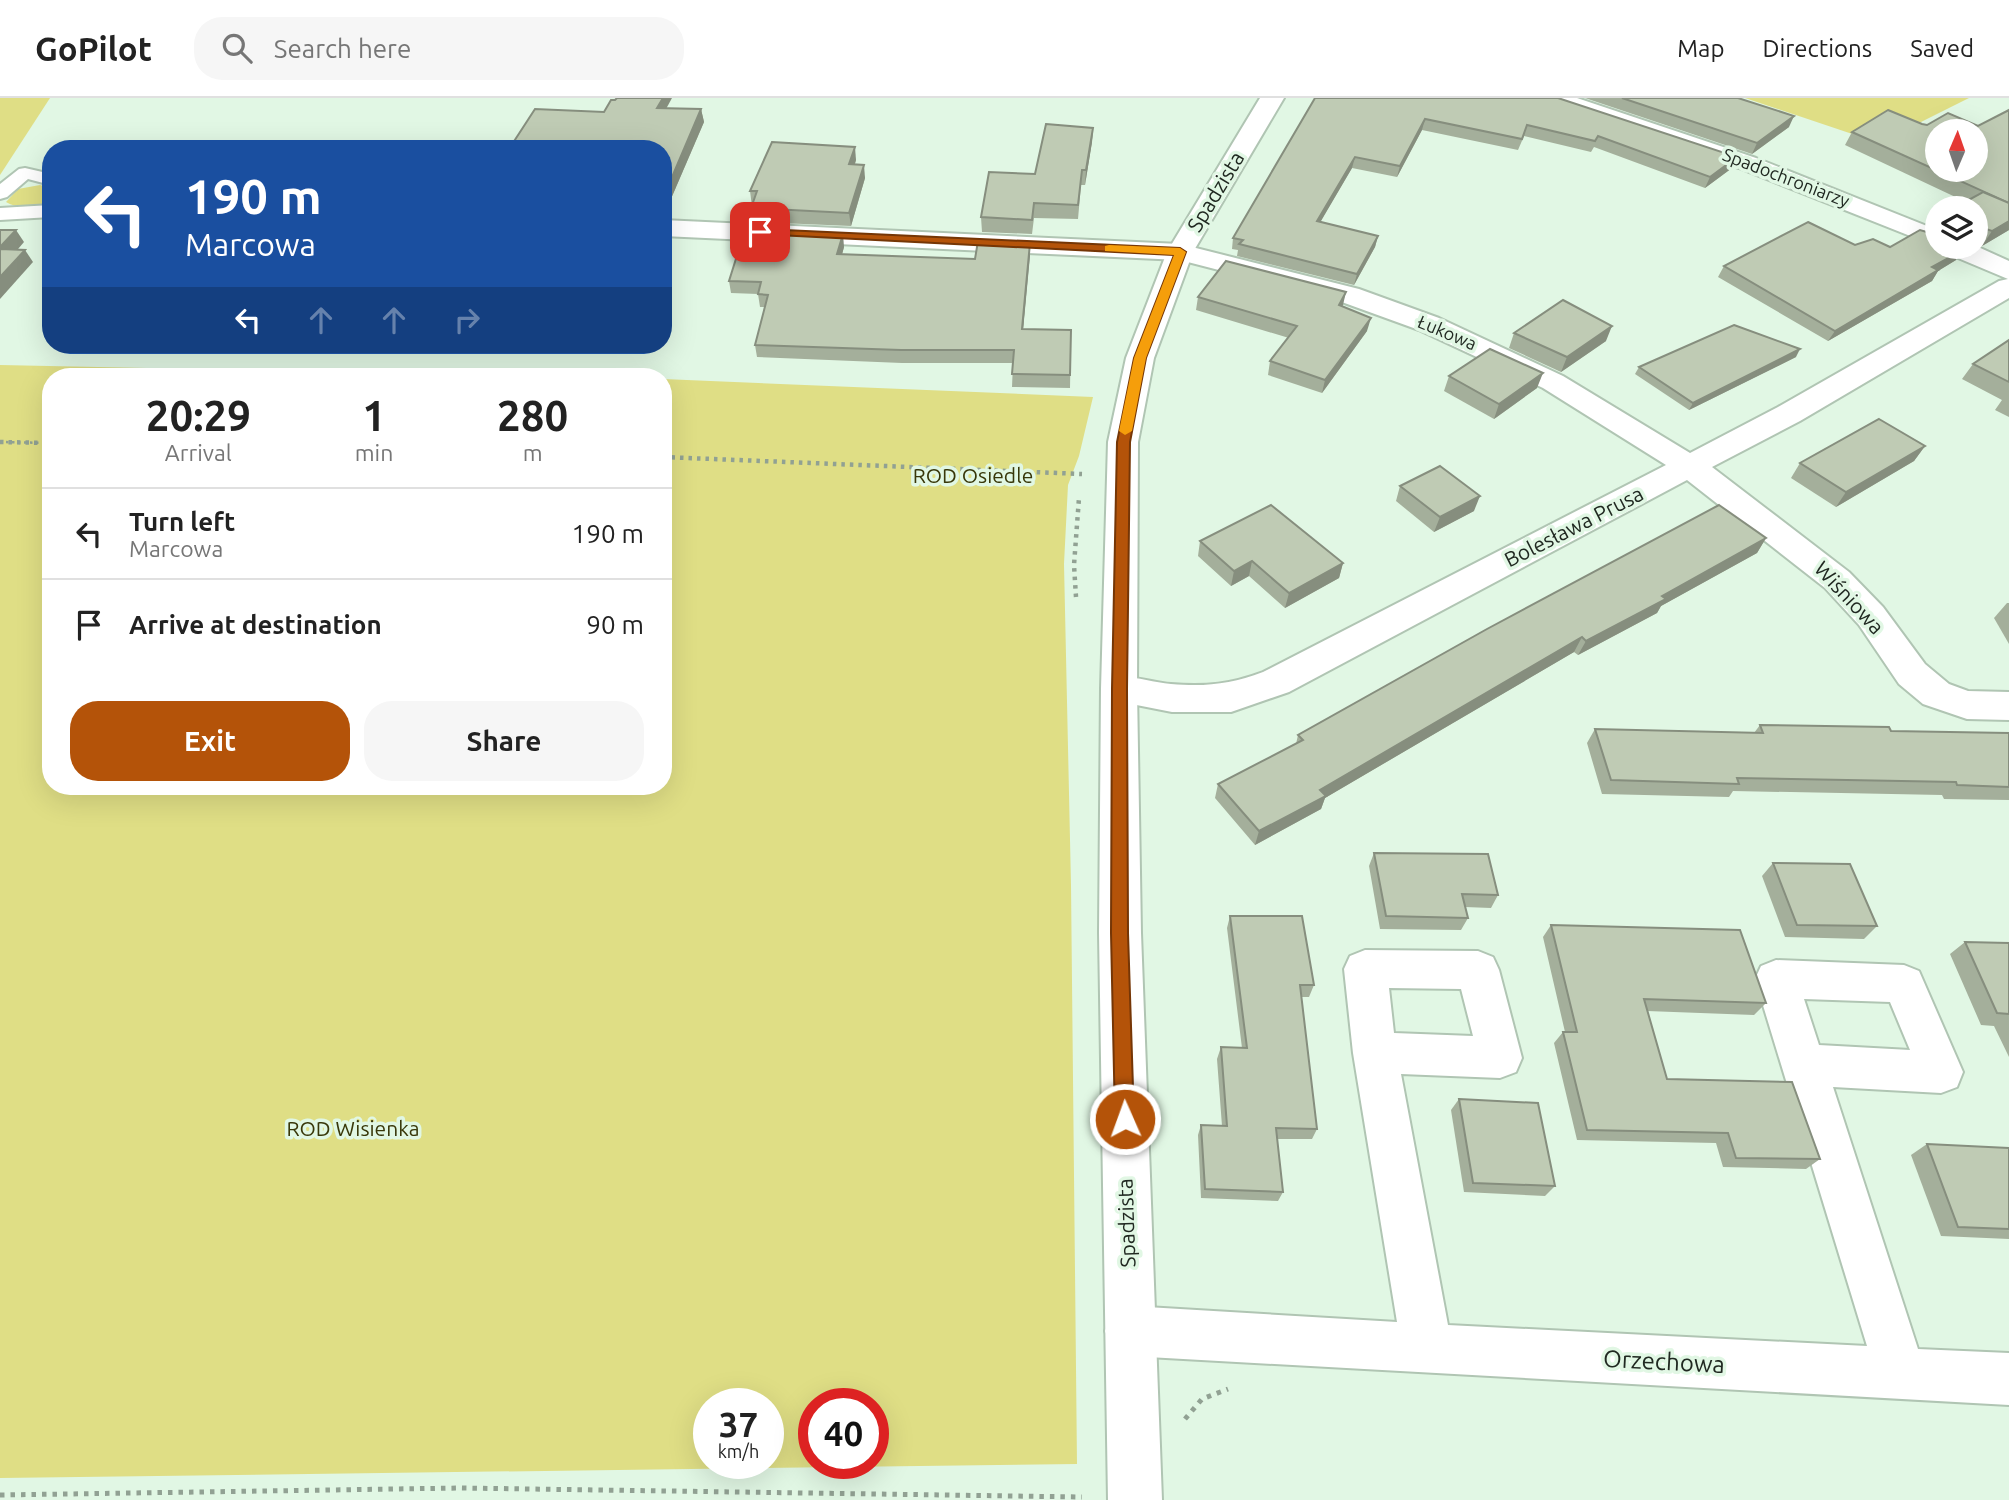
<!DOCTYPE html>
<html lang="en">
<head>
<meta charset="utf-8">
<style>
  :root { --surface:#fff; --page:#f6f6f6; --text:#222; --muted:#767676; --line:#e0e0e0; --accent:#b45309 }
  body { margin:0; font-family:Ubuntu,sans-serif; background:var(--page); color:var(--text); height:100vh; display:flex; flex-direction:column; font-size:26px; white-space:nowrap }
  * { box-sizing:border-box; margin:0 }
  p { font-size:23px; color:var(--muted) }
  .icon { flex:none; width:38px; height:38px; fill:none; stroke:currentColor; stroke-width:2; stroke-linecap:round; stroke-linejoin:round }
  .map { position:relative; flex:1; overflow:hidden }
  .panel { position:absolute; left:42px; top:270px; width:630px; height:427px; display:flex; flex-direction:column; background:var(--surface); border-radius:28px; box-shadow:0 7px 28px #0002 }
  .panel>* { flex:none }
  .guide { position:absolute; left:42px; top:42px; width:630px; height:214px; border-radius:28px; box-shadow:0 7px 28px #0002; background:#1a4fa0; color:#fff; overflow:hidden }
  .needle { width:46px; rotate:2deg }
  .controls { position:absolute; left:1925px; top:21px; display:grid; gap:14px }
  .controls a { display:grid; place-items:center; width:63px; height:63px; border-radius:50%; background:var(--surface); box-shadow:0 7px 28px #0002; font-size:35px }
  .speed { position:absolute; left:693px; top:1290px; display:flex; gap:14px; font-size:35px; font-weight:700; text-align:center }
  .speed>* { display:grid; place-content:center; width:91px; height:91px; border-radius:50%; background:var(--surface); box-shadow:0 7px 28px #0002; line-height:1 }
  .speed small { font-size:18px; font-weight:400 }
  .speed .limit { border:10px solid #d22; background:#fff; color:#111 }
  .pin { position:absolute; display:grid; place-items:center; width:60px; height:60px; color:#fff; margin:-30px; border-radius:14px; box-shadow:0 4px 10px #0006 }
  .me { position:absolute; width:77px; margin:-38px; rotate:358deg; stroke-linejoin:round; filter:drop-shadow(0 0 5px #0008) }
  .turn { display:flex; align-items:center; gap:24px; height:147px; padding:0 28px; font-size:32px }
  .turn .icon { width:91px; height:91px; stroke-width:2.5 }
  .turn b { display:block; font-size:49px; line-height:60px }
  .lanes { display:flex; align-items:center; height:66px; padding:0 28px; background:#0003; justify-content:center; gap:35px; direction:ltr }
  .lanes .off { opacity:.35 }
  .eta { display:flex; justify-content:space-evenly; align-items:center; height:119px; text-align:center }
  .eta b { font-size:42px; font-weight:700; line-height:49px }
  .button { display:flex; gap:14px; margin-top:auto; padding:14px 28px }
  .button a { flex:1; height:80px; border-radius:28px; background:var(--accent); color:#fff; font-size:28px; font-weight:700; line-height:80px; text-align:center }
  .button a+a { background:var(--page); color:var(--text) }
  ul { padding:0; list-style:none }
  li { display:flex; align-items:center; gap:21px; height:91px; padding:0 28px; border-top:2px solid var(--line) }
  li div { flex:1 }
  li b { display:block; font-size:26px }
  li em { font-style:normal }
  header { display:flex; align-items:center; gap:42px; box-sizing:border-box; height:98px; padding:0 35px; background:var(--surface); border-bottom:2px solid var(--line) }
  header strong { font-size:33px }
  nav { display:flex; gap:38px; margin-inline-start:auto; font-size:24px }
  .search { width:490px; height:63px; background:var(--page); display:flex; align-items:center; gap:18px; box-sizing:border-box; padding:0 24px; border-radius:28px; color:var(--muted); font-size:26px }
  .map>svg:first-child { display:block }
  .green { fill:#dfde85; fill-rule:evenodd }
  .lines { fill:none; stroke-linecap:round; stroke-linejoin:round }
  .service-casing { stroke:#b0c5b3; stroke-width:4 }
  .minor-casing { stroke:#b0c5b3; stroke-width:4 }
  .tertiary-casing { stroke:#b0c5b3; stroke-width:4 }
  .path-far2 { stroke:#91a193; stroke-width:2.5; stroke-dasharray:2.5 3.5; stroke-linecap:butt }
  .path-far1 { stroke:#91a193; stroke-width:4.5; stroke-dasharray:3.5 5; stroke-linecap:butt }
  .path { stroke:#91a193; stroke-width:5; stroke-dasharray:4.5 6; stroke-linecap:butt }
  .service { fill:#fff; fill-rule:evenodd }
  .minor { fill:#fff; fill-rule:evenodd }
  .tertiary { fill:#fff; fill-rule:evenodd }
  .wall { fill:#a4af9b }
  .shaded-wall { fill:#868e7e }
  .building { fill:#bfcbb4; stroke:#868e7e; stroke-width:2; fill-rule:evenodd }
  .route { fill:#b45309; stroke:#753606; stroke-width:2 }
  .slow { fill:#f59e0b }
  .labels { text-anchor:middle; stroke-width:7; stroke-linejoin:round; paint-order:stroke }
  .far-street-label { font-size:18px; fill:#202821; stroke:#e1f7e4 }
  .street-label { font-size:21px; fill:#202821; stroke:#e1f7e4 }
  .park-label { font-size:21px; fill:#383709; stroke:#e1f7e4 }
  .near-street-label { font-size:24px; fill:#202821; stroke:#e1f7e4 }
</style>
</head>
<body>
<header>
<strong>GoPilot</strong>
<div class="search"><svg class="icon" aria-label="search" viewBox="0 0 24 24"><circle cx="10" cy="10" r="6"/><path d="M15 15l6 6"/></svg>Search here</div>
<nav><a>Map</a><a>Directions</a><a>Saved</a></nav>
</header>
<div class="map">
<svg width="2009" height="1402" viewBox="0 0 2009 1402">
  <rect width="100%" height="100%" fill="#e1f7e4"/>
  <g class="green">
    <path d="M0,0H50L0,77Z"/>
    <path d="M1745,0H1969L1879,45Z"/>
    <path d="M40,87L51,90V103C37,109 19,112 6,104L18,91Z"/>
    <path d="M0,267L543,278H51V688H663V281L1093,299L1079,358L1068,387L1064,466L1071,787L1077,1366L0,1380ZM709,1306H768V1365H709ZM814,1306H873V1365H814Z"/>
  </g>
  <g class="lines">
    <defs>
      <g id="service">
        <path d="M25,70L51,76V87L28,81L7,99L0,101V86L19,71Z"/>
        <path d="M51,107V119L0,122V110Z"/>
      </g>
      <g id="minor">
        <path d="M1541,0H1577L1756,60L1937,132L1938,149L1739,70L1545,5Z"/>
        <path d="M663,122L1180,146L1359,191L1439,220L1563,278L1690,355L1778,309L1999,183L2008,181L1946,155L1942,149L1976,148L2009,163V200L1800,323L1712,369L1849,474L1883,509L1925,566L1949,586L1968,593L2009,594V622L1967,621L1923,606L1899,586L1859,527L1825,490L1687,382L1289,594L1231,614H1172L1106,601L1101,591L1106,581C1128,575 1149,584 1171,586C1206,589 1231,586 1263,574L1666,367L1543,290L1419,232L1339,203L1180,162L663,138Z"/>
        <path d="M1365,852L1478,853L1493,859L1499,872L1522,960L1516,974L1500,980L1401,976L1448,1227L1867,1248L1755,881L1761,868L1776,862L1904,867L1919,873L1963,974L1957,989L1941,995L1833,989L1918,1251L2009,1255V1307L1130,1258L1112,1251L1105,1233L1112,1215L1130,1208L1397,1224L1353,955L1344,871L1350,858ZM1389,890L1461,891L1473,938L1394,935ZM1804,901L1890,904L1910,952L1819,947Z"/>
      </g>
      <path id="tertiary" d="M1260,0H1284L1193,154L1154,260L1138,344L1137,591L1141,835L1162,1402H1108L1099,835L1101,591L1108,344L1126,260L1167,154Z"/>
    </defs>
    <use href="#service" class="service-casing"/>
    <use href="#minor" class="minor-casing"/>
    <use href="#tertiary" class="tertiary-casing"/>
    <path class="path-far2" d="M0,344L51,345"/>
    <g class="path-far1">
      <path d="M0,344L51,345"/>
      <path d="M663,359L1082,376"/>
      <path d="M1076,499L1074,467L1079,400"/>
    </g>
    <g class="path">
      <path d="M1185,1321L1202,1301L1228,1291"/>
      <path d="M0,1397L461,1390L1082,1399"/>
    </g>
    <use href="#service" class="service"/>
    <use href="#minor" class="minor"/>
    <use href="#tertiary" class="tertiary"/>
  </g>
  <g class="wall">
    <path d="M1315,0H1558L1732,70L1705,90L1594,49L1591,54L1524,38L1518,52L1422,32L1397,79L1352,70L1320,124L1378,138L1375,149L1354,187L1237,158L1238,152L1232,151L1233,140Z"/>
    <path d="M1585,0H1738L1789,29L1752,56Z"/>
    <path d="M667,10L701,11L704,24L670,103H663V51L604,14Z"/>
    <path d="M2009,12V132L1982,148L1976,145V110L1966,104L1845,47L1852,34L1922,26L1978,28Z"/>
    <path d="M1093,30L1092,44L1085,87H1081L1078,121L1034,120L1032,136L982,134L981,119Z"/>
    <path d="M856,62L855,66L865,80L851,128L754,124L750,93Z"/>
    <path d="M1030,145L1023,231L1071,232L1070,290L1012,289L1013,265H902L757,259L755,247L765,209H760L758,196L731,195L729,183L844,149L842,156L975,161Z"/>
    <path d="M1855,147L1890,149L1956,162L1938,173L1932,183L1828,243L1718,179L1724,168Z"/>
    <path d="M1198,199L1343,208L1367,233L1322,295L1268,277L1270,263L1289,240L1196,212Z"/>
    <path d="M1514,235L1606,243L1561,274L1509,250Z"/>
    <path d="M2009,242V319L1995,312L2002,302L1962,281L1973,266Z"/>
    <path d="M1796,259L1689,312L1635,276L1639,269Z"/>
    <path d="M1449,278L1537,290L1494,321L1444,293Z"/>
    <path d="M1925,348L1914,363L1836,409L1791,380L1800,365Z"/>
    <path d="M1400,388L1474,413L1434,434L1396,403Z"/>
    <path d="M1766,440L1757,455L1661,508L1657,515L1578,557L1574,554L1325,700L1321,711L1255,747L1215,700L1218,686L1296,646L1298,637Z"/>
    <path d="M1200,443L1343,465L1339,480L1285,510L1249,478L1231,488L1198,458Z"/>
    <path d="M2007,505H2009V546L1994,520Z"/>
    <path d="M1760,627L1891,633L2009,635V702L1944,701L1942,697L1733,693L1729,699L1602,696L1587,645L1595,631L1754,635Z"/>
    <path d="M1374,755L1498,797L1491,810L1465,809L1468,820L1461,832L1380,831L1369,768Z"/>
    <path d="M1773,765L1877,828L1864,841L1785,839L1762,778Z"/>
    <path d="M1230,818L1314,887L1309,899H1301L1317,1031L1312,1041H1277L1283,1094L1278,1103L1201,1100L1198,1037L1201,1027L1222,1028L1217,961L1221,949L1242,950L1227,830Z"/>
    <path d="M1551,827L1766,905L1754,917L1647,913L1667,981L1820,1061L1806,1071L1723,1069L1716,1045L1577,1042L1554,945L1563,934H1565L1543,839Z"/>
    <path d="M1965,844L2009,845V959L1994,928L1981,927L1950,856Z"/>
    <path d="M1459,1001L1555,1088L1545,1098L1464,1094L1451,1012Z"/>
    <path d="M1927,1046L2009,1050V1141L1941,1138L1911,1057Z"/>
  </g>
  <g class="shaded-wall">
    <path d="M663,0H672L660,22L657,10Z"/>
    <path d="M701,11L704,24L670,103L667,91Z"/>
    <path d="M1794,18L1789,29L1752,56L1757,45Z"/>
    <path d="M1425,21L1422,32L1397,79L1400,68Z"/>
    <path d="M1093,30L1092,44L1085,87L1086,72Z"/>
    <path d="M397,43L400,51H392Z"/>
    <path d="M855,49L856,62L850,79L849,66Z"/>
    <path d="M1355,59L1352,70L1314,135L1317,123Z"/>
    <path d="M1737,59L1732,70L1705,90L1710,79Z"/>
    <path d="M864,67L865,80L851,128L849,115Z"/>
    <path d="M2009,123V132L1982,148L1992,133Z"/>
    <path d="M16,132L24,144L7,164L0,154V149Z"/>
    <path d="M843,136L844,149L839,168L837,156Z"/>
    <path d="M1378,138L1375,149L1354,187L1357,176Z"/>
    <path d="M1030,145V158L1022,243V231Z"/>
    <path d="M25,152L33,164L0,201V179Z"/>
    <path d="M1963,152L1956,162L1938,173L1932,183L1828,243L1835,233L1932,169Z"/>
    <path d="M1346,194L1343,207L1336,220L1339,207Z"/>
    <path d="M1371,220L1367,233L1322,295L1325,282Z"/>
    <path d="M1612,228L1606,243L1561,274L1567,259Z"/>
    <path d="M1800,251L1796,259L1689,312L1693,305Z"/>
    <path d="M1543,275L1537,290L1494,321L1499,306Z"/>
    <path d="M1925,348L1914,363L1836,409L1846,394Z"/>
    <path d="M1480,398L1474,413L1434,434L1440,419Z"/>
    <path d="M1766,440L1757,455L1661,508L1657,515L1578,557L1586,543L1662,498Z"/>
    <path d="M1252,463L1249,478L1231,488L1234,473Z"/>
    <path d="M1343,465L1339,480L1285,510L1289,495Z"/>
    <path d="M1582,539L1574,554L1325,700L1321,711L1255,747L1259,733L1320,692Z"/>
  </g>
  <g class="building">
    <path d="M617,0H663L657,10L701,11L667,91L663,90V51H509L535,11L604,14L611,2H615Z"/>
    <path d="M1315,0H1558L1737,59L1710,79L1598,38L1595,43L1527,27L1522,41L1425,21L1400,68L1355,59L1317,123L1378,138L1357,176L1239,146L1243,142L1233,140Z"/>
    <path d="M1622,0H1738L1794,18L1757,45Z"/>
    <path d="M1888,12L1922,26L1927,27L1948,15L1978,28L2009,12V105L1852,34ZM1937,33H1976V72H1937Z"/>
    <path d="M1046,26L1093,30L1086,72H1082L1078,107L1034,105L1032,122L981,119L989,74L1035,76Z"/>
    <path d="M337,43H397L392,51H332Z"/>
    <path d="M772,44L855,49L849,66L864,67L849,115L751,110L757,93H750Z"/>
    <path d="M1983,94L2009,105V123L1992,133L1986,131H1976V110H1954Z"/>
    <path d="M1808,124L1855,147L1873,141L1890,149L1920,132L1937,137V149H1956L1963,152L1932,169L1938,172L1835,233L1724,168Z"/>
    <path d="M0,132H16L0,149Z"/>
    <path d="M745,132L843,136L837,156L975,161L978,143L1030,145L1022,231L1071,232L1070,277L1012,276L1014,252H901L755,247L768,197L758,196L761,184L729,183Z"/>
    <path d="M0,151L25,152L0,179Z"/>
    <path d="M1226,163L1346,194L1339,207L1371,220L1325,282L1270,263L1297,228L1198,199Z"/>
    <path d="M1563,202L1612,228L1567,259L1514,235Z"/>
    <path d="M1734,227L1800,251L1693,305L1639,269Z"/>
    <path d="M2009,242V284L1973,266Z"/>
    <path d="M1490,251L1543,275L1499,306L1449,278Z"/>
    <path d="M1879,321L1925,348L1846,394L1800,365Z"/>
    <path d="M1440,368L1480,398L1440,419L1400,388Z"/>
    <path d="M1271,407L1343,465L1289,495L1252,463L1234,473L1200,443Z"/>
    <path d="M1719,407L1766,440L1662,498L1666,501L1586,543L1582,539L1320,692L1326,698L1259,733L1218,686L1303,642L1298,637L1487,531Z"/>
    <path d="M1760,627L1889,629L1891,633L2009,635V689L1957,687L1956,684L1737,680L1739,686L1611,682L1595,631L1763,635Z"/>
    <path d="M1374,755L1488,756L1498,797L1462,796L1468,820L1386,818Z"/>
    <path d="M1773,765L1850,766L1877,828L1797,827Z"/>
    <path d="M1230,818H1302L1314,887H1300L1317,1031L1276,1030L1283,1094L1205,1091L1201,1027L1227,1028L1221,949L1247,950Z"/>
    <path d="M1551,827L1740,832L1766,905L1644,901L1667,981L1792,984L1820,1061L1736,1060L1728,1035L1587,1032L1563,934H1577Z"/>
    <path d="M1965,844L2009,845V916L1997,915Z"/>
    <path d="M1459,1001L1538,1005L1555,1088L1473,1085Z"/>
    <path d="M1927,1046L2009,1050V1131L1958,1129Z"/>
  </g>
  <path class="route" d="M760,131L1180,150L1186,154L1146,260L1130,344L1127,591L1128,835L1134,1021L1131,1027L1125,1030L1118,1027L1115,1021L1111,835L1112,591L1117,344L1134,260L1174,157L756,136V132Z"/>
  <path class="slow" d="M1109,147L1180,150L1186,154L1146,260L1132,333L1125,337L1119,333L1134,260L1174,157L1105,153V148Z"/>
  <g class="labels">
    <g class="far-street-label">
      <text transform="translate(1786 80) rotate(21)" y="6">Spadochroniarzy</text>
      <text transform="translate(1447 235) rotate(23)" y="6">Łukowa</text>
    </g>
    <g class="street-label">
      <text transform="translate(1216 94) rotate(-59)" y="7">Spadzista</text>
      <text transform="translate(1574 429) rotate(-27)" y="7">Bolesława Prusa</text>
      <text transform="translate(1849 500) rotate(47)" y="7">Wiśniowa</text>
      <text transform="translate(1127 1125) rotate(-92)" y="7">Spadzista</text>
    </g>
    <g class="park-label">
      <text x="973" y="385">ROD Osiedle</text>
      <text x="353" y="1038">ROD Wisienka</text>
    </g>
    <g class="near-street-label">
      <text transform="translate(1664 1264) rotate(3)" y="8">Orzechowa</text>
    </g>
  </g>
</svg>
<div class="controls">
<a><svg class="needle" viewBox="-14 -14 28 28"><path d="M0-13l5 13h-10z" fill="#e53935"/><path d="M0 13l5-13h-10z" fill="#767676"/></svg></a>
<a><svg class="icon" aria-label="layers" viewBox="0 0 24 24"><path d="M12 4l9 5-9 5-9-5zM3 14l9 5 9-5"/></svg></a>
</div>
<div class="speed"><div>37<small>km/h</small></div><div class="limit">40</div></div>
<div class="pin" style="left:760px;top:134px;background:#d93025"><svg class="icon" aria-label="arrive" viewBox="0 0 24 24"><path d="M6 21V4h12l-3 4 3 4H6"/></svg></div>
<svg class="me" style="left:1125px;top:1021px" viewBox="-20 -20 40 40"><circle r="17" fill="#b45309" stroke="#fff" stroke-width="3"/><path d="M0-11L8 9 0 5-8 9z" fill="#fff"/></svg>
<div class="guide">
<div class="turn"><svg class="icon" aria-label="left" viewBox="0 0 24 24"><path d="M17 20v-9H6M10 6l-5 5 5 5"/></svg><div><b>190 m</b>Marcowa</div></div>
<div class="lanes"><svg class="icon" aria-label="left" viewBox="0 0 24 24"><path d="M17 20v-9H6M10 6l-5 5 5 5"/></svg><svg class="icon off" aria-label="ahead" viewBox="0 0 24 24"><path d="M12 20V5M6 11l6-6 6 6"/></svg><svg class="icon off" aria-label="ahead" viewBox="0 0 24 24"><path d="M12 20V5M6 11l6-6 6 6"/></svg><svg class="icon off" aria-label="right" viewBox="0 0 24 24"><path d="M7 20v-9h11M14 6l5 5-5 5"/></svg></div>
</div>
<section class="panel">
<div class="eta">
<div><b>20:29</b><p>Arrival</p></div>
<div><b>1</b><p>min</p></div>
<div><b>280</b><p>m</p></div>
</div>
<ul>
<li><svg class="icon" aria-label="left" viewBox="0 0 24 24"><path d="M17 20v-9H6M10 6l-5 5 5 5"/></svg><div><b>Turn left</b><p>Marcowa</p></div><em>190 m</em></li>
<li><svg class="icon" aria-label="arrive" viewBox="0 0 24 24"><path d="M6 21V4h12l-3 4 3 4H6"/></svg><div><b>Arrive at destination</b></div><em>90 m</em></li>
</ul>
<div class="button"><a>Exit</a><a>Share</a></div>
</section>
</div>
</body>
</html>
